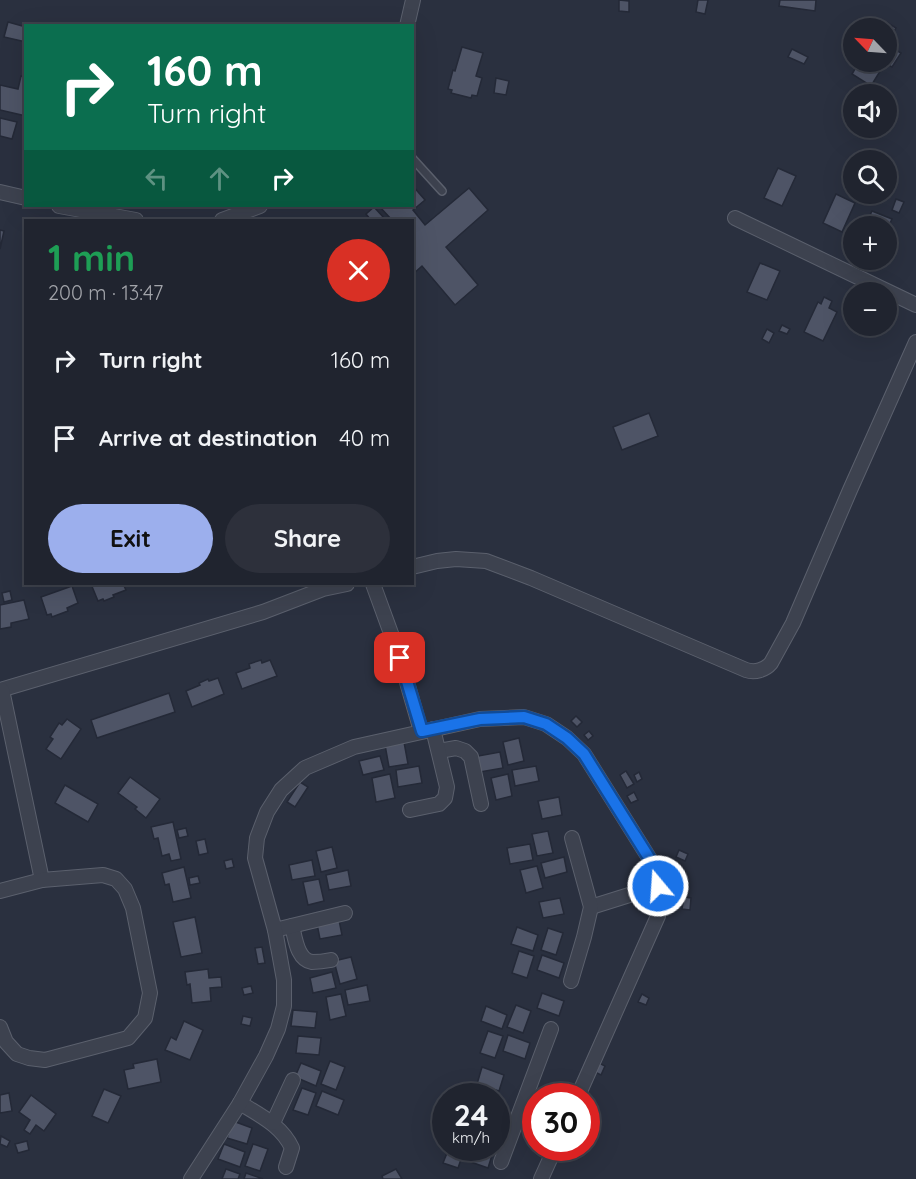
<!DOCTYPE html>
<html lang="en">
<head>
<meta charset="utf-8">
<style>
  :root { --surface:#20242f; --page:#2d303b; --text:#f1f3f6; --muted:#a2a4aa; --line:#3d414b; --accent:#9cafed }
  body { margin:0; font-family:Quicksand,sans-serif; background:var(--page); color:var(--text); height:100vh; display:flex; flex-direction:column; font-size:22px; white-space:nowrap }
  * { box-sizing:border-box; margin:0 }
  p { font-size:20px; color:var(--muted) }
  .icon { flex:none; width:33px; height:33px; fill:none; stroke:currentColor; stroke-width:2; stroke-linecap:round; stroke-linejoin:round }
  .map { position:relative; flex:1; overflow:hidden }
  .panel { position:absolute; left:24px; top:219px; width:390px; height:366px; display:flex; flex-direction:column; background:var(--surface); border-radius:0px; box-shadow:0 6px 24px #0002,0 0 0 2px var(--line) }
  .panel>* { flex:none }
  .hud { position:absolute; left:24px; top:24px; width:390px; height:183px; border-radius:0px; box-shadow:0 6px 24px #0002,0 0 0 2px var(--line); background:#0b6e4f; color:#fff; overflow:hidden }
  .needle { width:39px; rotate:295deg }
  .fabs { position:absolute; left:843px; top:18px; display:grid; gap:12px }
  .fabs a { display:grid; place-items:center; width:54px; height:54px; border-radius:50%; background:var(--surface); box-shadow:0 6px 24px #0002,0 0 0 2px var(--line); font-size:30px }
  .speed { position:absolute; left:432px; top:1083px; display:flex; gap:12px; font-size:30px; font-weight:700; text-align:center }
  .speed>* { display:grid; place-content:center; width:78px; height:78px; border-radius:50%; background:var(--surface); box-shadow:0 6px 24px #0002,0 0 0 2px var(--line); line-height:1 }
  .speed small { font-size:15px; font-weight:400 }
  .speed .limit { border:9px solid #d22; background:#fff; color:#111 }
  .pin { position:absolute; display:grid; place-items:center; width:51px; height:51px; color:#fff; margin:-26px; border-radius:12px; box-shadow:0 3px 9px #0006 }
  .me { position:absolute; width:66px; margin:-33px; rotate:342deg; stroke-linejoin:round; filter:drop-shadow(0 0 4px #0008) }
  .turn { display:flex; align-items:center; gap:21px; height:126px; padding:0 24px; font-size:27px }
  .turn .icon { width:78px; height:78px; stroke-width:2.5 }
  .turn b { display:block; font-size:42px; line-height:51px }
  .lanes { display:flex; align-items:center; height:57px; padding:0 24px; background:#0003; justify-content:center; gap:30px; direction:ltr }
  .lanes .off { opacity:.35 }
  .round { display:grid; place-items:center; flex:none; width:63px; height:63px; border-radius:32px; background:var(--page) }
  .headline { display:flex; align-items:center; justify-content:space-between; height:102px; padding:0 24px }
  h1 { font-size:36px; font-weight:700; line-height:45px; color:#1e9e55 }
  .button { display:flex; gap:12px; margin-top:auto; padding:12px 24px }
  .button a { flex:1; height:69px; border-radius:36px; background:var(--accent); color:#111; font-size:24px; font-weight:700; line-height:69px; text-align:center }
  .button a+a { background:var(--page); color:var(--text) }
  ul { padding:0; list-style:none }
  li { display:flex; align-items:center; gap:18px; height:78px; padding:0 24px }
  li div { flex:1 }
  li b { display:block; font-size:22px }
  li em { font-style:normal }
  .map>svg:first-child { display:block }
  .building { fill:#4e5466; stroke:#242937; stroke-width:1.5 }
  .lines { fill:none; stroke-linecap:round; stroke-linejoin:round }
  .lane-casing { stroke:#5b606d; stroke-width:10 }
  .street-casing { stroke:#5b606d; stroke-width:16 }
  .lane { stroke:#3d424f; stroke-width:7 }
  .street { stroke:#3d424f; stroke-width:14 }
  .route-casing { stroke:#114b97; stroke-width:15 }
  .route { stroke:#1a73e8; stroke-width:10 }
</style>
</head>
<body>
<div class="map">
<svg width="916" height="1179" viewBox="0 0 916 1179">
  <rect width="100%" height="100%" fill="#2a303f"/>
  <g class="building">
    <path d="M619,0L629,1V12L619,11Z"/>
    <path d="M698,0H708L705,14L696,12Z"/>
    <path d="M780,0H816L815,11L779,6Z"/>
    <path d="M8,22L26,27V42L4,37Z"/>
    <path d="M886,22L896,28L888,41L886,40V28H882Z"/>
    <path d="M886,44L901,53L892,67L885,63L871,86L852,74L859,62H886Z"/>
    <path d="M462,47L483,53L476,76L482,78L477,96L472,95L471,98L451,93L452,90L448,89L453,70L455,71Z"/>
    <path d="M792,49L808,57L804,64L788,57Z"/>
    <path d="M21,76L26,77V116L0,110V85L18,89Z"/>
    <path d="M496,78L509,81L506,95L494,93Z"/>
    <path d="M0,118L17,122L12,139L0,136Z"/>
    <path d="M778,168L796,176L782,206L764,198Z"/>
    <path d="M412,185L425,200L413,210L425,225L469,188L488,210L446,247L478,285L455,305L422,266L412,275V220H392L379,206H412Z"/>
    <path d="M836,194L855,203L842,232L823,223Z"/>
    <path d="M896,199L904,202L899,213L892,210Z"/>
    <path d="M374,207L384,218L381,220H371L366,214Z"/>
    <path d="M872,211L892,219L886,232V226H865Z"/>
    <path d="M0,230L4,231L0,249Z"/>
    <path d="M760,263L780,271L767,300L747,292Z"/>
    <path d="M824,297L832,301L829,308L837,312L823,341L804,332L818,302L821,304Z"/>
    <path d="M782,325L790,329L787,334L779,331Z"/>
    <path d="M767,329L774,333L769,343L762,339Z"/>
    <path d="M649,413L658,436L622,450L613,427Z"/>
    <path d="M91,584H123L126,590L113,595L114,597L104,601L103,599L98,601Z"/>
    <path d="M72,586L78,603L67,608L68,611L52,617L51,614L47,615L41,597Z"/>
    <path d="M10,591L12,600L4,602L2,593Z"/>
    <path d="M24,600L29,619L11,623V627L0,629V605Z"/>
    <path d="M261,660L262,663L270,660L277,676L242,689L236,673L250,668L249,664Z"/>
    <path d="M218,678L224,694L192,707L186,691L200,685L199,683L208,679L209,681Z"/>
    <path d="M169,693L175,712L97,738L91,720Z"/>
    <path d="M576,716L582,722L577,727L571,721Z"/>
    <path d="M67,719L81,729L61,759L46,749L53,739L50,737L59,723L62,725Z"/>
    <path d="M589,731L593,736L588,740L584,735Z"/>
    <path d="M519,738L524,761L508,765L503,742Z"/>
    <path d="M404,742L408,764L389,767L385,745Z"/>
    <path d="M500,752L503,768L480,772L478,756Z"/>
    <path d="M380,756L384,770L363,775L359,761Z"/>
    <path d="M419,766L422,783L398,787L396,770Z"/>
    <path d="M536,766L539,781L515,786L512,770Z"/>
    <path d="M626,771L634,784L627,788L620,775Z"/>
    <path d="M639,772L642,779L637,782L634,775Z"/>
    <path d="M390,774L395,798L376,802L372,778Z"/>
    <path d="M508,774L512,796L496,800L491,778Z"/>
    <path d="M130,777L160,799L146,818L135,809L137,807L118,793Z"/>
    <path d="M300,782L308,787L295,807L287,802Z"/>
    <path d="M65,785L98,804L88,822L55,803Z"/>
    <path d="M634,792L638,800L631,803L627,796Z"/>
    <path d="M559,797L562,815L542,819L538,801Z"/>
    <path d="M173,822L181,859L171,861L169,854L162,856L158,838L154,839L151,827Z"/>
    <path d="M186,828L188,836L179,838L177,830Z"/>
    <path d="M548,831L553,853L537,856L532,834Z"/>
    <path d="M205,839L208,853L199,855L196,841Z"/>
    <path d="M530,844L533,860L510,864L507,848Z"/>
    <path d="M332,847L337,868L321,872L316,851Z"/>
    <path d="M679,850L688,854L685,861L676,857Z"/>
    <path d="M564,857L567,872L545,878L541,863Z"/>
    <path d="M232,859L234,867L226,869L224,861Z"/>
    <path d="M312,860L315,876L292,880L289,865Z"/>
    <path d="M537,866L543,888L526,893L520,870Z"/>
    <path d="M184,867L191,898L173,902L169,884L165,885L162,873Z"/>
    <path d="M348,870L351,886L329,890L326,875Z"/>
    <path d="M198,876L200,883L190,885L189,878Z"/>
    <path d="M319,879L324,901L308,905L303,882Z"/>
    <path d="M684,897L691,898L690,910L682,909Z"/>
    <path d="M560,898L564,914L543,918L539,902Z"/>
    <path d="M195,917L202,953L181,957L173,922Z"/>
    <path d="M339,920L342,935L320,939L317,924Z"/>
    <path d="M517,927L538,935L533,951L511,944Z"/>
    <path d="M548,928L563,933L556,955L541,950Z"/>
    <path d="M262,947L265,963L258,964L255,948Z"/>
    <path d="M519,951L534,956L527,978L512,973Z"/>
    <path d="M542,955L564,963L559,978L537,970Z"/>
    <path d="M351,957L357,979L340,984L334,961Z"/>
    <path d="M208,969L209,978L221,977L222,987L210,988L211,1001L192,1003L190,984L187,985L185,972Z"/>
    <path d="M332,972L336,988L313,993L310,978Z"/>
    <path d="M367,985L370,1001L348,1005L345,990Z"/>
    <path d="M251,986L253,993L244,995L242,988Z"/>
    <path d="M542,993L564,1001L559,1016L537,1008Z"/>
    <path d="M341,994L346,1016L330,1020L326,997Z"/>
    <path d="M642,994L649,998L646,1005L638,1002Z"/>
    <path d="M516,1005L531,1011L523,1033L507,1027Z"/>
    <path d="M486,1006L507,1015L502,1029L481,1021Z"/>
    <path d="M293,1010L317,1012L315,1028L291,1026Z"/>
    <path d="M243,1016L252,1018L250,1026L241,1024Z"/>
    <path d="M184,1021L203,1030L190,1060L165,1050L171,1037L176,1040Z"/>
    <path d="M488,1031L503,1036L495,1058L480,1053Z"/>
    <path d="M508,1035L530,1043L525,1059L503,1051Z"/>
    <path d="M298,1036L321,1038L319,1055L296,1053Z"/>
    <path d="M157,1059L161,1082L128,1089L124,1070L134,1068L133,1064Z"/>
    <path d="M330,1061L345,1067L336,1090L321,1084Z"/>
    <path d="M301,1063L321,1071L316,1086L295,1077Z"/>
    <path d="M599,1063L605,1066L601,1075L595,1072Z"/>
    <path d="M482,1067L504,1075L499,1091L477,1084Z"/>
    <path d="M302,1088L316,1093L308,1115L293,1110Z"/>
    <path d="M104,1089L121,1096L108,1123L92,1116Z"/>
    <path d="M322,1091L344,1100L338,1115L316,1106Z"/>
    <path d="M9,1093L12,1111L0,1113V1095Z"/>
    <path d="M31,1095L56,1114L44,1131L36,1125L30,1134L24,1130L30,1120L19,1112Z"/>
    <path d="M586,1119L592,1122L587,1136L586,1135Z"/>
    <path d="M233,1121L252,1128L247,1144L227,1138Z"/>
    <path d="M1,1136L10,1141L7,1147L0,1144Z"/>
    <path d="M27,1141L29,1150L18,1153L15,1144Z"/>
    <path d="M224,1144L245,1152L240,1167L218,1159Z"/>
    <path d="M253,1144L268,1149L260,1171L245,1166Z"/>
    <path d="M449,1148H465L458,1168L443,1163Z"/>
    <path d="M470,1148H480L493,1152L488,1168L465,1160Z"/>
    <path d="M226,1169L240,1174L238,1179H222Z"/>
    <path d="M396,1169L402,1179H383L382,1176Z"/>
    <path d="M246,1173L263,1179H244Z"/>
  </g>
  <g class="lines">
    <defs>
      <path id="lane" d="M412,158L442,191"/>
      <g id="street">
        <path d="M407,26L413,0"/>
        <path d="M0,192L26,198"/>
        <path d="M59,206L136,220"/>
        <path d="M735,218L916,305"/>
        <path d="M222,220L260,206"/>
        <path d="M412,567L437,561L456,559L486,561L531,578L746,670C755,673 765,670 771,663L793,623L850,490L916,342"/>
        <path d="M373,584L400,658L421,731"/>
        <path d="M0,690L263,612L323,589L347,584"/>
        <path d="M2,690L42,880"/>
        <path d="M439,751L456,748L465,751L471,757L481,804"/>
        <path d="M410,810L439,804L445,798L447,787L433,729"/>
        <path d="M0,891L42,880L103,875L116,879L125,889L133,908L150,993L145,1018L128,1038L45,1060L29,1058L17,1054L6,1042L0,1027"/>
        <path d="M591,907L658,886"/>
        <path d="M292,926C295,937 297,960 312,962C318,962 326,961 331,960"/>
        <path d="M275,930L345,913"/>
        <path d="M571,981L584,937L591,907L572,838"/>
        <path d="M240,1103C261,1116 282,1126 292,1148L286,1167"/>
        <path d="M273,1123L293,1080"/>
        <path d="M501,1162L551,1029"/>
        <path d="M191,1179L240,1103L266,1056L278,1029L284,1006V980L275,930L255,858L257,838L267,812L281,790L305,768L354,747L480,719L524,717L546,724L567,738L584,754L651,861L658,886V916L578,1096"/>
        <path d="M541,1179L555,1148"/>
      </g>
    </defs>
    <use href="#lane" class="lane-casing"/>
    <use href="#street" class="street-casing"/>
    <use href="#lane" class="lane"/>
    <use href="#street" class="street"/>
  </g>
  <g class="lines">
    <defs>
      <path id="route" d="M400,658L422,731L480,719L524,717L546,724L567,738L584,754L651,861L658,886"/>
    </defs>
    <use href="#route" class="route-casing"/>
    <use href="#route" class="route"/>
  </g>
</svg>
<div class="fabs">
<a><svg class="needle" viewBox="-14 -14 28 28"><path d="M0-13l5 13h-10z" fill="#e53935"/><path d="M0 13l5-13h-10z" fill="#a2a4aa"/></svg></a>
<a><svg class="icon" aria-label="sound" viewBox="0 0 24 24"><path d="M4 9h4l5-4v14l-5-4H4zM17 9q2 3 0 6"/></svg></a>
<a><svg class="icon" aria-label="search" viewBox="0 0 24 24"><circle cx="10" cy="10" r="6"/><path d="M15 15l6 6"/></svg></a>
<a>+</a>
<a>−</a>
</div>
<div class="speed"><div>24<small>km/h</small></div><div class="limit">30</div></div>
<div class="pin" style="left:400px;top:658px;background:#d93025"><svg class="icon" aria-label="arrive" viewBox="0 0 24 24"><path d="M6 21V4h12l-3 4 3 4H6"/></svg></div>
<svg class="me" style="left:658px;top:886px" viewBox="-20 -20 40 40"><circle r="17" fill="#1a73e8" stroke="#fff" stroke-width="3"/><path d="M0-11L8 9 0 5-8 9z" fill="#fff"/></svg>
<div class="hud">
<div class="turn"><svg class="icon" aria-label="right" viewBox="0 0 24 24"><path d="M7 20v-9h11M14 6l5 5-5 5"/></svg><div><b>160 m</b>Turn right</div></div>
<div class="lanes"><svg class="icon off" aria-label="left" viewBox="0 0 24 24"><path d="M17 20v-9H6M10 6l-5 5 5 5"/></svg><svg class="icon off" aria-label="ahead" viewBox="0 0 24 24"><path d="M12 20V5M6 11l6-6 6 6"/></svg><svg class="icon" aria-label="right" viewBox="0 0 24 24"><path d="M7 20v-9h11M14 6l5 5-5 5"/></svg></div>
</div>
<section class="panel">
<div class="headline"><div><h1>1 min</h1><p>200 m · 13:47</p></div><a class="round" style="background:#d93025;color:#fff"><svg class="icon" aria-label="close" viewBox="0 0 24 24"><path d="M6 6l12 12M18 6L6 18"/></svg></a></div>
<ul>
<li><svg class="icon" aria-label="right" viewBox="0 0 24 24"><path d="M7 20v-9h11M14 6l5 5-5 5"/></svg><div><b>Turn right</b></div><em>160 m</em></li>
<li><svg class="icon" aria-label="arrive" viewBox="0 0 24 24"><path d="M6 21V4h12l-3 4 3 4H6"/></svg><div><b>Arrive at destination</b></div><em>40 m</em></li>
</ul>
<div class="button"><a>Exit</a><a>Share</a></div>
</section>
</div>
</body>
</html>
